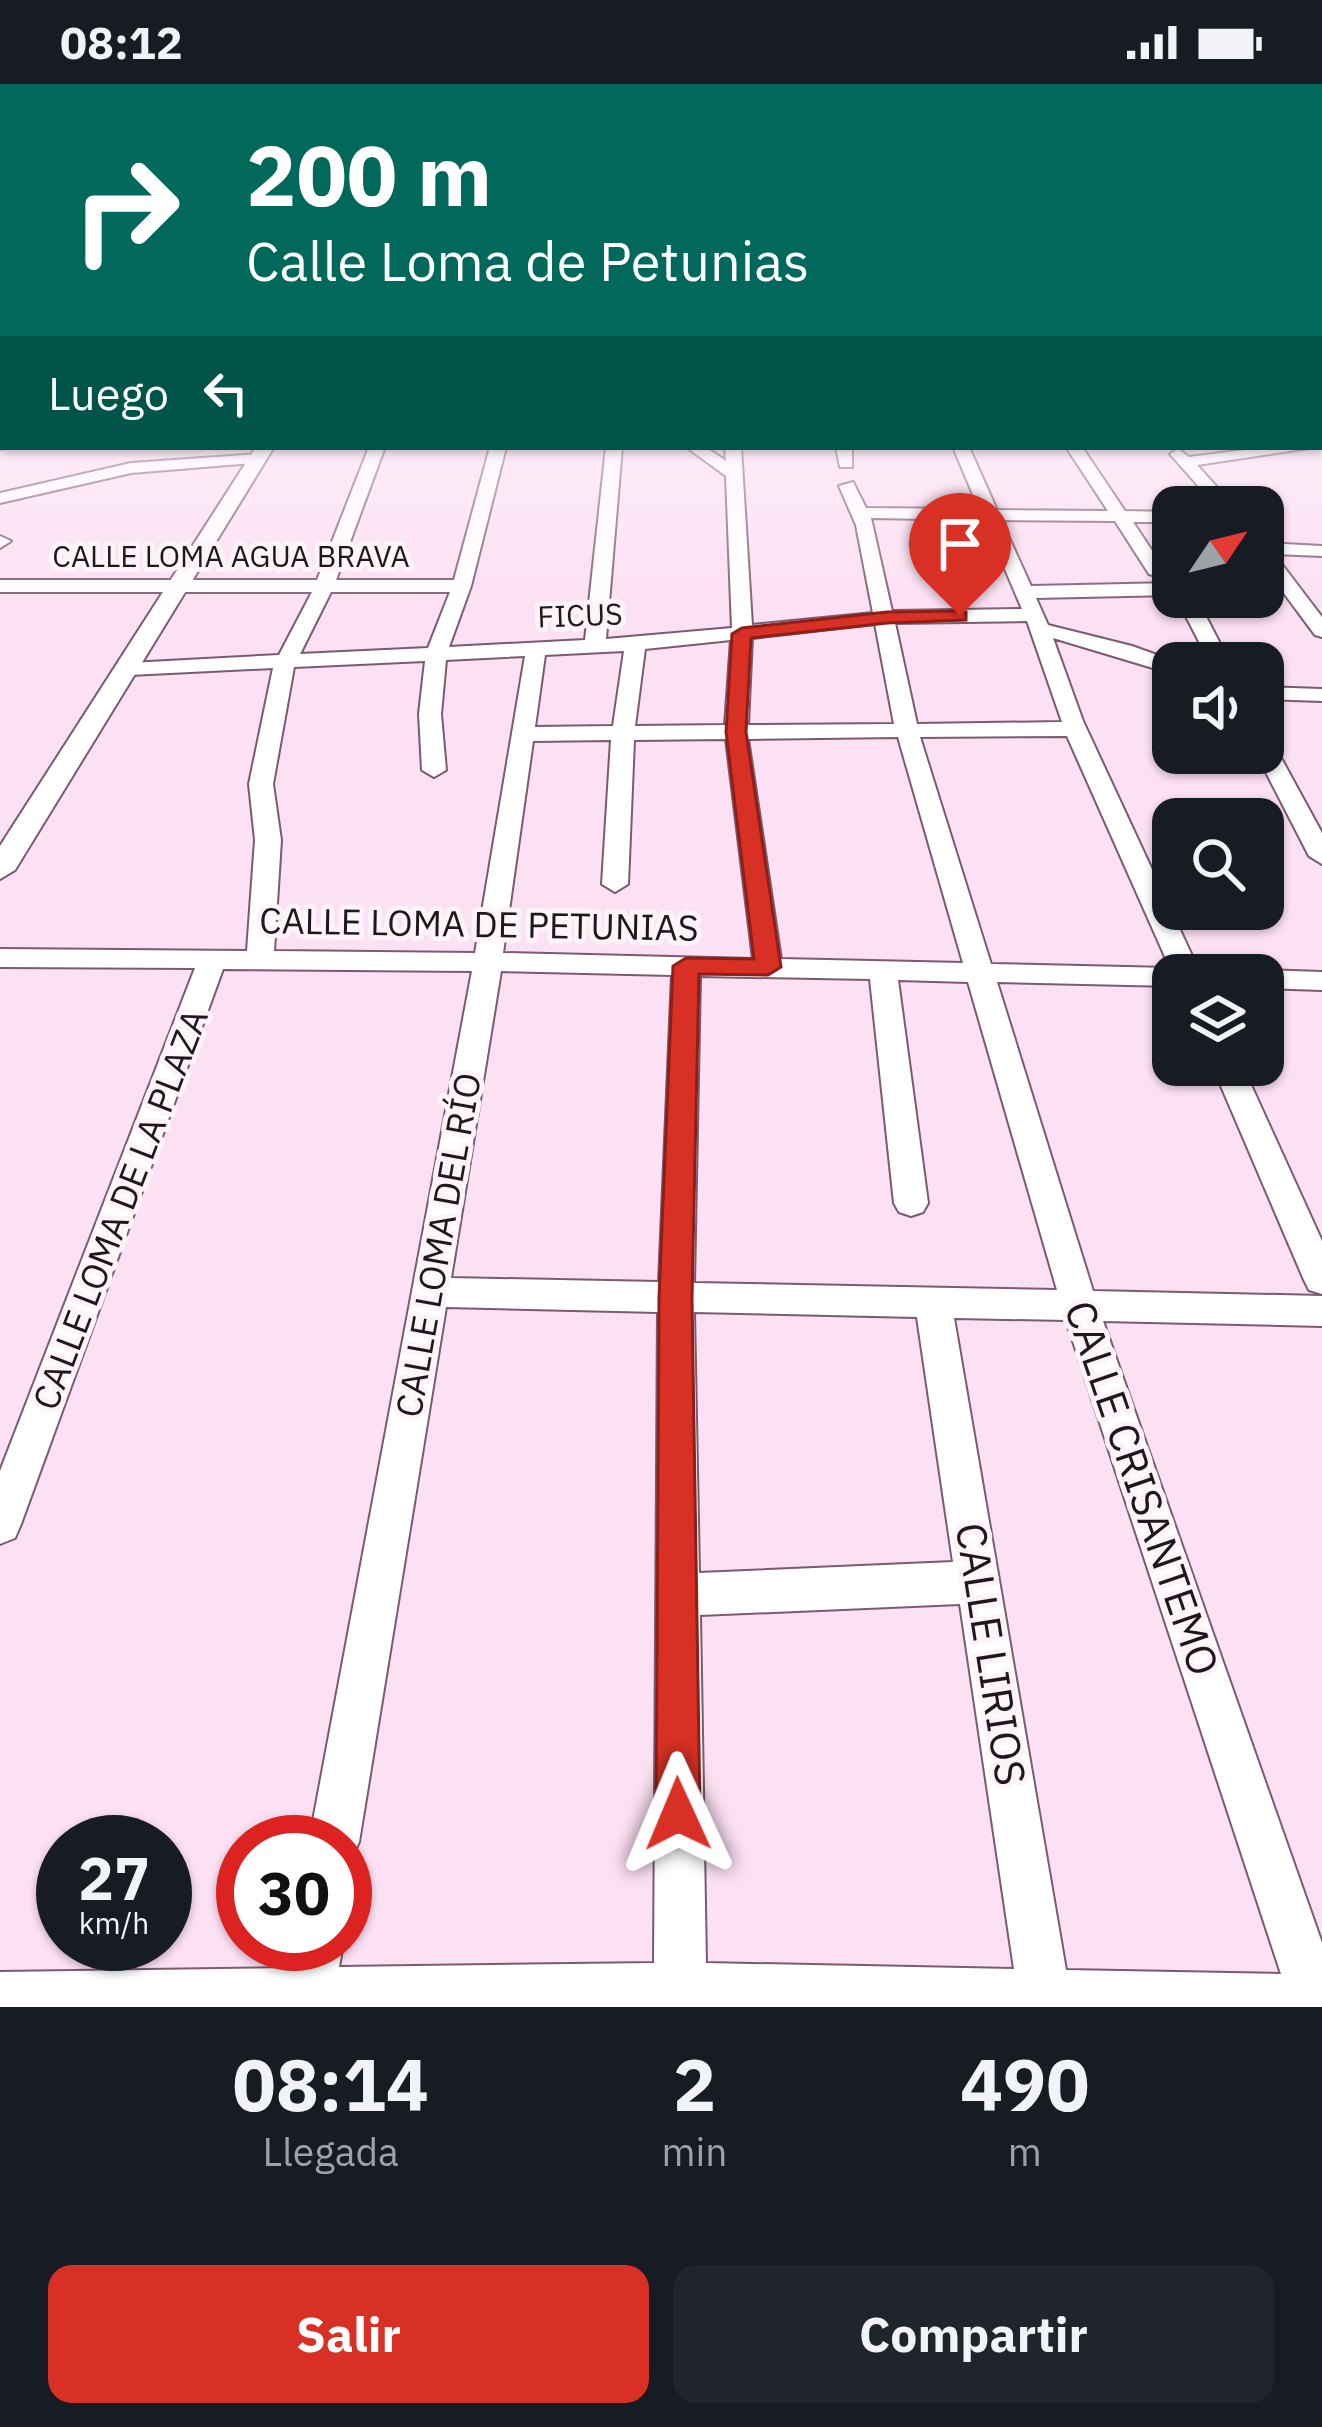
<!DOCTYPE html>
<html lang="es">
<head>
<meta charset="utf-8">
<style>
  :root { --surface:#171b24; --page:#20242c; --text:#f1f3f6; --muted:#9ea1a6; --accent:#d93025 }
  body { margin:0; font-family:"IBM Plex Sans",sans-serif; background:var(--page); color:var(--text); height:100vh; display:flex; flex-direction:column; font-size:45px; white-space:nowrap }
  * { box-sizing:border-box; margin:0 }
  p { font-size:39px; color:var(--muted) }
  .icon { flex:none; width:66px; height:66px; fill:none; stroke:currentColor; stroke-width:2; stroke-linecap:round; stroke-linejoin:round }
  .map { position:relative; height:1923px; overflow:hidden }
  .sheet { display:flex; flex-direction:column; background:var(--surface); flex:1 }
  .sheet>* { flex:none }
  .top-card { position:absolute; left:0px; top:0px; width:1323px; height:366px; box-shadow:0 3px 9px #0004; background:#00695c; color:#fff; overflow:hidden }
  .needle { width:78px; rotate:55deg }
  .buttons { position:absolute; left:1152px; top:402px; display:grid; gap:24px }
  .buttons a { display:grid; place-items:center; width:132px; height:132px; border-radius:24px; background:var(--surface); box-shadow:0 3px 9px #0004; font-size:60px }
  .speed { position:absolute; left:36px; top:1731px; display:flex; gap:24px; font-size:60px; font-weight:700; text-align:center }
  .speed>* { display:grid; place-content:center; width:156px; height:156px; border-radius:50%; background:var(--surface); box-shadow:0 3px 9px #0004; line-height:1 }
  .speed small { font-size:30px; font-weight:400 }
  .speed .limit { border:18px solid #d22; background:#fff; color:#111 }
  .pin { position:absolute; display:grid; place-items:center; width:102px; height:102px; color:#fff; margin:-123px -51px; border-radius:50% 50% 50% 0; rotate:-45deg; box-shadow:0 0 12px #0007 }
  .pin .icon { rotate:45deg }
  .me { position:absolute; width:132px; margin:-66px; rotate:359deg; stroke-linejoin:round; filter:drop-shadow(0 0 9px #0008) }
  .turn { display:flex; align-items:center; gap:42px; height:252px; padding:0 48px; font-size:54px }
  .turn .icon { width:156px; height:156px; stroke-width:2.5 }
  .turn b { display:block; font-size:84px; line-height:102px }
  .then { display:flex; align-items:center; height:114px; padding:0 48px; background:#0003; gap:24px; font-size:45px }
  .eta { display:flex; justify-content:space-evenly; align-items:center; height:204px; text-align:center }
  .eta b { font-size:72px; font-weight:800; line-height:84px }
  .button { display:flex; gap:24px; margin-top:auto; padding:24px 48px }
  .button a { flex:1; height:138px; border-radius:24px; background:var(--accent); color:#fff; font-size:48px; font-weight:800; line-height:138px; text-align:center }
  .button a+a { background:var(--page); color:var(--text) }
  .status { display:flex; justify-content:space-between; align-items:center; height:84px; padding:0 60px; background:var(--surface); direction:ltr }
  .status svg { height:33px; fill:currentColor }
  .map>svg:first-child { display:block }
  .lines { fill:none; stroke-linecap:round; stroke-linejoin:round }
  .minor-casing { stroke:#7a5b70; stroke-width:4 }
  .tertiary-casing { stroke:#7a5b70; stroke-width:4 }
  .minor { fill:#fff; fill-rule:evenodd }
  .tertiary { fill:#fff; fill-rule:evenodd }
  .route { fill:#d93025; stroke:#8d1f18; stroke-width:3 }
  .labels { text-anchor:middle; stroke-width:10; stroke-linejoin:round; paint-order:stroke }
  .far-street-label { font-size:30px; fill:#22161e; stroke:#fcf4f9 }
  .street-label { font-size:36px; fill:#22161e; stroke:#fcf4f9 }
  .near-street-label { font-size:42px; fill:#22161e; stroke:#fcf4f9 }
</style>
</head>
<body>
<div class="status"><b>08:12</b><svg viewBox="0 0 49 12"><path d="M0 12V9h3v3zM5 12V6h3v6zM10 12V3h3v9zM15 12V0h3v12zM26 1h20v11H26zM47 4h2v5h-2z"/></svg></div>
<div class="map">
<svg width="1322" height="1923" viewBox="0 0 1322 1923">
  <rect width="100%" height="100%" fill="#fce0f3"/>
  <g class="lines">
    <defs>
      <g id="minor">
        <rect x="1320" y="265" width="2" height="7"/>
        <path d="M0,285L3,286V294L0,293Z"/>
        <rect x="1320" y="309" width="2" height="8"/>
        <path d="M1322,335V345L1320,346V336Z"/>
        <path d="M0,355L3,363H9L0,365Z"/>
        <path d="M369,363H385L336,496H454L490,363H506L471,502L449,563L585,556L606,363H622L606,555L732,544L726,392L686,363H705L726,377L725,363H741L752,541L873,529L856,441L839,402L853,398L866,424L979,425L953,363H969L997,426L1108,427L1066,363H1082L1125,427L1173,428V438H1133L1165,486L1156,492L1149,490L1115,437L1001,436L1031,502L1173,499V511L1036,514L1048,541L1132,562L1179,579H1173V590L1053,554L1083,637L1201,891H1173V902L997,898L1093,1207L1322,1212V1242L1103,1237L1322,1859V1923H0V1888L287,1884L291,1860H343L339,1883L654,1879L658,1228L446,1223L359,1758L351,1775L345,1778V1758H309L472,887L223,885L21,1440L15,1454L0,1460V1387L195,884L0,883V865L247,867L255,756L249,700L273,584L130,591L120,585L130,579L279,571L312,508H0V496H317ZM871,434L984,436L1022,525L892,527ZM331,508H450L428,564L300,570ZM1027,537L1062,638L917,640L895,539ZM875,540L894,640L748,641L752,554ZM731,556L725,641L635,642L645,565ZM624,567L613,642L535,643L545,571ZM525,572L475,869L274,867L281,756L273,700L294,583L425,577L419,630L422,686L434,693L446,686L441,630L446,576ZM1067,652L1170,884L991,880L920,653ZM898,653L963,879L781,875L748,655ZM726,655L753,875L503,869L533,657L611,656L602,800L615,808L628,800L634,656ZM501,887L672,891L659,1198L451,1194ZM700,892L870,895L894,1119L899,1128L911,1132L923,1128L928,1119L898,896L968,898L1057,1206L694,1199ZM694,1228L917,1233L953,1478L699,1489ZM954,1234L1066,1236L1281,1890L1066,1886ZM960,1520L1014,1885L706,1879L700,1531Z"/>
        <path d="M836,363H852V383H840Z"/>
        <path d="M1269,363H1316L1197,381L1235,423H1217L1170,370L1178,365L1189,373Z"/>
        <path d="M258,370L266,375L264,378L131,389L0,419V409L131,379Z"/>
        <path d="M0,452L11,457L0,464Z"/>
        <path d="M1263,459L1322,462V472L1274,470L1322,533V553L1315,551L1263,481Z"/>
        <path d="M1176,513H1196L1230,579H1210Z"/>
        <path d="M1263,603L1322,605V617L1263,615Z"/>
        <path d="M1263,654L1274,661L1322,749V780L1309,772L1256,669H1263Z"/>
        <path d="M1263,886L1322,888V906L1263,904V891H1251Z"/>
        <path d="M1212,981H1242L1322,1157V1210L1309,1206L1304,1196Z"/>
      </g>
      <path id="tertiary" d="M256,363H274L15,786L0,795V762Z"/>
    </defs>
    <use href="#minor" class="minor-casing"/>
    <use href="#tertiary" class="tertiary-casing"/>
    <use href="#minor" class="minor"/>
    <use href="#tertiary" class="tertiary"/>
  </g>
  <linearGradient id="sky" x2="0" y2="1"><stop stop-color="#a1a0d8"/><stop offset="0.5" stop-color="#fef1fa"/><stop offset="1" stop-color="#fef1fa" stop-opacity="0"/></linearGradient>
  <rect width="1322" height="535" fill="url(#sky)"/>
  <path class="route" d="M960,527L966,528V536L887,539L751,554L746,648L781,883L768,891L699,890L692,1214L700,1730L694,1745L678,1752L662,1745L656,1730L659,1214L673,882L686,874L754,875L726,648L732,550L742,544L887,528Z"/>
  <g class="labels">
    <g class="far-street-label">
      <text x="231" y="483">CALLE LOMA AGUA BRAVA</text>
      <text transform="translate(580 532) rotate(-2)" y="10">FICUS</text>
    </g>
    <g class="street-label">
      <text transform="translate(479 840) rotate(1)" y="13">CALLE LOMA DE PETUNIAS</text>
      <text transform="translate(120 1125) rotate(-69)" y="13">CALLE LOMA DE LA PLAZA</text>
      <text transform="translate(438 1161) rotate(-80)" y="13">CALLE LOMA DEL RÍO</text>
    </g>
    <g class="near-street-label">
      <text transform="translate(1142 1404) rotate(71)" y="15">CALLE CRISANTEMO</text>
      <text transform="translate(991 1570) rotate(81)" y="15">CALLE LIRIOS</text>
    </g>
  </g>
</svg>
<div class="buttons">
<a><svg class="needle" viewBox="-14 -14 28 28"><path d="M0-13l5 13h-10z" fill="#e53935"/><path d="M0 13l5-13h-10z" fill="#9ea1a6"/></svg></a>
<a><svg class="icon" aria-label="sound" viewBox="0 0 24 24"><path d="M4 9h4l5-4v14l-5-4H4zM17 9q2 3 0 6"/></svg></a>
<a><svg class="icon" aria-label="search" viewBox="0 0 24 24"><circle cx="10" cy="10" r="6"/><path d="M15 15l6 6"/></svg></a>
<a><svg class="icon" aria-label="layers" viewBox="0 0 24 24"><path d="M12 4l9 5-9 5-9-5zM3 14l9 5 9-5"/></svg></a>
</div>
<div class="speed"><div>27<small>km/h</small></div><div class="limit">30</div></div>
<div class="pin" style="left:960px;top:532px;background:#d93025"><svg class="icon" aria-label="arrive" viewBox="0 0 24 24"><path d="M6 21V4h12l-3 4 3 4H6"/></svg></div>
<svg class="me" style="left:678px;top:1730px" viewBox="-20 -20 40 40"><path d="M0-17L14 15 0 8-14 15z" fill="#d93025" stroke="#fff" stroke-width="4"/></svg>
<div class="top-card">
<div class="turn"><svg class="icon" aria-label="right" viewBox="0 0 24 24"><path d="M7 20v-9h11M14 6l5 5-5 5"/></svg><div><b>200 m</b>Calle Loma de Petunias</div></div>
<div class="then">Luego<svg class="icon" aria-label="left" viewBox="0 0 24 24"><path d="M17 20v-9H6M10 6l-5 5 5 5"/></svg></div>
</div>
</div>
<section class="sheet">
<div class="eta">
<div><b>08:14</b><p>Llegada</p></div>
<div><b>2</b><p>min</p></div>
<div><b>490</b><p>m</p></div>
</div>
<div class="button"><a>Salir</a><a>Compartir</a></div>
</section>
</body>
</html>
